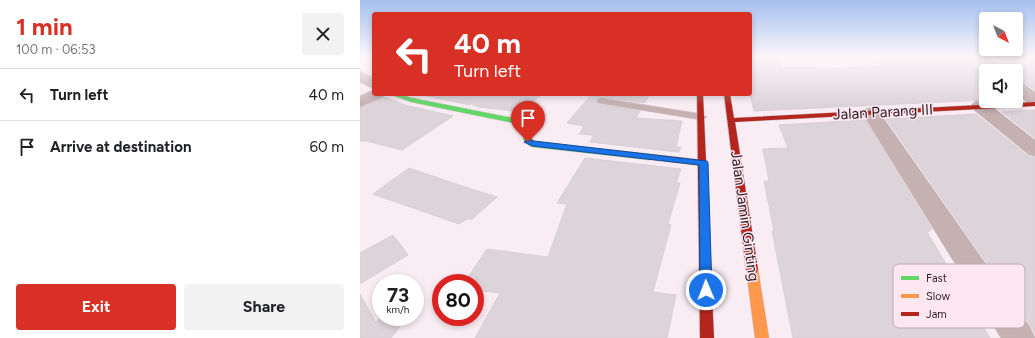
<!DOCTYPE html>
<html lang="en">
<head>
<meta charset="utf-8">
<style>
  :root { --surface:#fff; --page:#f2f2f2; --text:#202124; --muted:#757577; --line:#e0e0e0; --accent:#d93025 }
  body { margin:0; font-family:Figtree,sans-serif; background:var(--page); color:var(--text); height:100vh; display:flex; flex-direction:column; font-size:15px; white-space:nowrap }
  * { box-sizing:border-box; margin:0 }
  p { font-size:13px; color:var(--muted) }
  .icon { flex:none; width:22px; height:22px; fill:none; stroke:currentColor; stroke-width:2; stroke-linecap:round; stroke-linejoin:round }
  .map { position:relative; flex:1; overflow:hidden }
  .side { display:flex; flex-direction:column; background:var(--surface); width:360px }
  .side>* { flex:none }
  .top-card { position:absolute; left:12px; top:12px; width:380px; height:84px; border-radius:4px; box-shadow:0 2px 6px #0003; background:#d93025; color:#fff; overflow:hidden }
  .needle { width:26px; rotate:138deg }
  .buttons { position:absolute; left:619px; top:12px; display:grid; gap:8px }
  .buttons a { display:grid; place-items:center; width:44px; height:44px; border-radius:4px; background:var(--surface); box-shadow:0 2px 6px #0003; font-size:20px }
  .speed { position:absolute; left:12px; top:274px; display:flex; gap:8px; font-size:20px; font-weight:700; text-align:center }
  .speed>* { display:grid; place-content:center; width:52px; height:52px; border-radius:50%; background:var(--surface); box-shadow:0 2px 6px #0003; line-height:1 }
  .speed small { font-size:10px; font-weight:400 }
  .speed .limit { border:6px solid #d22; background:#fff; color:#111 }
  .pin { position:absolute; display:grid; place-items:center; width:34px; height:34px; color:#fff; margin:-41px -17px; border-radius:50% 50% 50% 0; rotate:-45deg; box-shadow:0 0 4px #0007 }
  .pin .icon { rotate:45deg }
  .me { position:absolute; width:44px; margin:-22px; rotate:359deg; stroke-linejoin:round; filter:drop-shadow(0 0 3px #0008) }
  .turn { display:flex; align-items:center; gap:14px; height:84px; padding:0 16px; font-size:18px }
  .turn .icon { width:52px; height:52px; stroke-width:2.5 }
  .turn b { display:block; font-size:28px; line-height:34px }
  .round { display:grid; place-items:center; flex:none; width:42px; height:42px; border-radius:4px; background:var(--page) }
  .head { display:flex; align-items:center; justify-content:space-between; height:68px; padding:0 16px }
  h1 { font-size:24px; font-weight:700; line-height:30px; color:var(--accent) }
  .cta { display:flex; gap:8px; margin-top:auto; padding:8px 16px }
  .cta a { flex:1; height:46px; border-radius:4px; background:var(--accent); color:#fff; font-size:16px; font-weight:700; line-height:46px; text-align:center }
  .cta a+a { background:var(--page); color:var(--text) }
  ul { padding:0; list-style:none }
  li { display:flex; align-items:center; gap:12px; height:52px; padding:0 16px; border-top:1px solid var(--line) }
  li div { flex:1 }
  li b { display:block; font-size:15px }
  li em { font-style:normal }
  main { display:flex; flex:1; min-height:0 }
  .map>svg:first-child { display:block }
  .building { fill:#ddd4da; stroke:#d8cfd5 }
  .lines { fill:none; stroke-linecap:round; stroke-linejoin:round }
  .lane-casing { stroke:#d3c8cd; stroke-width:1 }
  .street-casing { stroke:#d3c8cd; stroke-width:1 }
  .fast-casing { stroke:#d3c8cd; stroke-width:1 }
  .slow-casing { stroke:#d3c8cd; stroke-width:1 }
  .jam-casing { stroke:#d3c8cd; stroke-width:1 }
  .lane { fill:#c5b0b2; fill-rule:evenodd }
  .street { fill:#c5b0b2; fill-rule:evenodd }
  .fast { fill:#63d668; fill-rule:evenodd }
  .slow { fill:#ff974d; fill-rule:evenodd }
  .jam { fill:#b3261e; fill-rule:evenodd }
  .route { fill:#1a73e8; stroke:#114b97 }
  .labels { text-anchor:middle; stroke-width:3; stroke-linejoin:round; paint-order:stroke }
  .street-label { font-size:15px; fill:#291f23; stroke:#fee7f1 }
  .key { fill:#fee7f1; stroke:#beabb3; stroke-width:1 }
  .key-label { font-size:11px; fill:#291f23 }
</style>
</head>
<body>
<main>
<section class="side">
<div class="head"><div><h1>1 min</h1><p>100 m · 06:53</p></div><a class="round"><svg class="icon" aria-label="close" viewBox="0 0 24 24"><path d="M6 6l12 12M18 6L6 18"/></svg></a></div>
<ul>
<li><svg class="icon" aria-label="left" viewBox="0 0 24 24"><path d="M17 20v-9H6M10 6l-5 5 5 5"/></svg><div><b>Turn left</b></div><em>40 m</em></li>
<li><svg class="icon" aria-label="arrive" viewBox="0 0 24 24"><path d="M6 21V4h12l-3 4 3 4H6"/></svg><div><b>Arrive at destination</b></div><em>60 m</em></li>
</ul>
<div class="cta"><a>Exit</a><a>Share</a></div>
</section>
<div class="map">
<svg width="675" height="338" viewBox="0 0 675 338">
  <rect width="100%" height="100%" fill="#f9ecf2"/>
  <g class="building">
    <path d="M390,57H418L421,67L478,68L522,66L516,60L572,57H609L626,72V100L394,111L390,95Z"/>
    <path d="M630,57H675V90L663,82L656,80V71H644Z"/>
    <path d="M57,94H182L164,112L119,107L113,105V102L110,105Z"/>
    <path d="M232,94H290L284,103L241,97L237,98L236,102L238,104L280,111L276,118L322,121L316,147H321L319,152L230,142L234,135L219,134L224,126L207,123Z"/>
    <path d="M25,97L45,105L93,116L42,150L7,141H0V108Z"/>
    <path d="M675,110V138L642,112Z"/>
    <path d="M616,114L667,155L675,157V334L671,326L526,119Z"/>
    <path d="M505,120L572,229L567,232L630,338H433L412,231H414L404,181H409L403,149L428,148L419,125Z"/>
    <path d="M225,158L321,169L316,183H320L308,224L311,225L293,292L316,295L307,338H115L140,293L115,290V283H104L127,249L188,257L207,204L197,203Z"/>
    <path d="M49,168L105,187L137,197L111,220L109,218L99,224L13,194Z"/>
    <path d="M33,235L48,255L0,284V253Z"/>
    <path d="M0,294L16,323L20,317H47L31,338H0Z"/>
  </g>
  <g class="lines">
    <defs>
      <path id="lane" d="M241,98L342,114L347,117L342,120L238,103L237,101L238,99Z"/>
      <g id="street">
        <path d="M610,57H627L643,71H627Z"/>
        <path d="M0,71L14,78V89L0,82Z"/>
        <path d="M656,81L662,83L675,92V105L669,104L656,94Z"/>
        <path d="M14,90V94H25L23,97L0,107V96Z"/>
        <path d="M620,101L626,102L675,140V156L668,154L614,110L611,106L614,102Z"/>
        <path d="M511,108L517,109L670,327L675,338H641L502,113L505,109Z"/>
      </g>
      <path id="fast" d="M29,94H39L52,98L173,122L177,126L171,138L175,142L290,154L294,157L290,160L173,147L170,146L163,139L169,127L168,126L51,102Z"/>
      <g id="slow">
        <path d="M290,154L343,160L347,163L343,166L287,159L286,157L287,155Z"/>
        <path d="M392,264L396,265L398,269L409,338H395L386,269L388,265Z"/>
      </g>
      <g id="jam">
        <path d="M337,94H343L354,338H340Z"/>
        <path d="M364,94H370L374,118L675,102V106L375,122L398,269L396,273L392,274L388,273L386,269Z"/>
      </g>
    </defs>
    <use href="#lane" class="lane-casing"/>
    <use href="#street" class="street-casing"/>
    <use href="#fast" class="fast-casing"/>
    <use href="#slow" class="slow-casing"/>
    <use href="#jam" class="jam-casing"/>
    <use href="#lane" class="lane"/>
    <use href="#street" class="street"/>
    <use href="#fast" class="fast"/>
    <use href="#slow" class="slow"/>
    <use href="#jam" class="jam"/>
  </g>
  <linearGradient id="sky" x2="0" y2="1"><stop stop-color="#a5c0ef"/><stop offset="0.54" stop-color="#fcf6f9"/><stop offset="1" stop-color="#fcf6f9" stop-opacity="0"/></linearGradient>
  <rect width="675" height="105" fill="url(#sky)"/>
  <path class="route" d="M168,139L174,141L347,161L348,163L352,290L350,294L346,296L342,294L340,290L339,165L172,146L164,142Z"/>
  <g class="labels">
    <g class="street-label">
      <text transform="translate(523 112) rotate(-3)" y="5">Jalan Parang III</text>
      <text transform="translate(385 216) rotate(82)" y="5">Jalan Jamin Ginting</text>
    </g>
  </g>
  <rect x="533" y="264" width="132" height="64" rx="6" class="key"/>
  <rect x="541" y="276" width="18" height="4" fill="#63d668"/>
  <rect x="541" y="294" width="18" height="4" fill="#ff974d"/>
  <rect x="541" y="312" width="18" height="4" fill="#b3261e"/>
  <g class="key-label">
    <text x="566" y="282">Fast</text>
    <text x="566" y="300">Slow</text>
    <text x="566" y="318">Jam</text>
  </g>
</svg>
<div class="buttons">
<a><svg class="needle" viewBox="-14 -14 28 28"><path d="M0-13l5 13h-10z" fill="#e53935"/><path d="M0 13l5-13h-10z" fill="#757577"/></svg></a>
<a><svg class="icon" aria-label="sound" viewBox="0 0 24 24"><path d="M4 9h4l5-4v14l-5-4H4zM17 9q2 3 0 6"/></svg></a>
</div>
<div class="speed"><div>73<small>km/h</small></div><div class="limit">80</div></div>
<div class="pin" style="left:168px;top:142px;background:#d93025"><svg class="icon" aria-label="arrive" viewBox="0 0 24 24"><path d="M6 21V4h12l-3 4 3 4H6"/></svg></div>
<svg class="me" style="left:346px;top:290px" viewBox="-20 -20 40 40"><circle r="17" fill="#1a73e8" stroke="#fff" stroke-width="3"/><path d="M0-11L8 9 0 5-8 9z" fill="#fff"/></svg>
<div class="top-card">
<div class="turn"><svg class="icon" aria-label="left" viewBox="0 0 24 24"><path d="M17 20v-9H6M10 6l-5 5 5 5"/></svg><div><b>40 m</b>Turn left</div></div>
</div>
</div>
</main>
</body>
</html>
